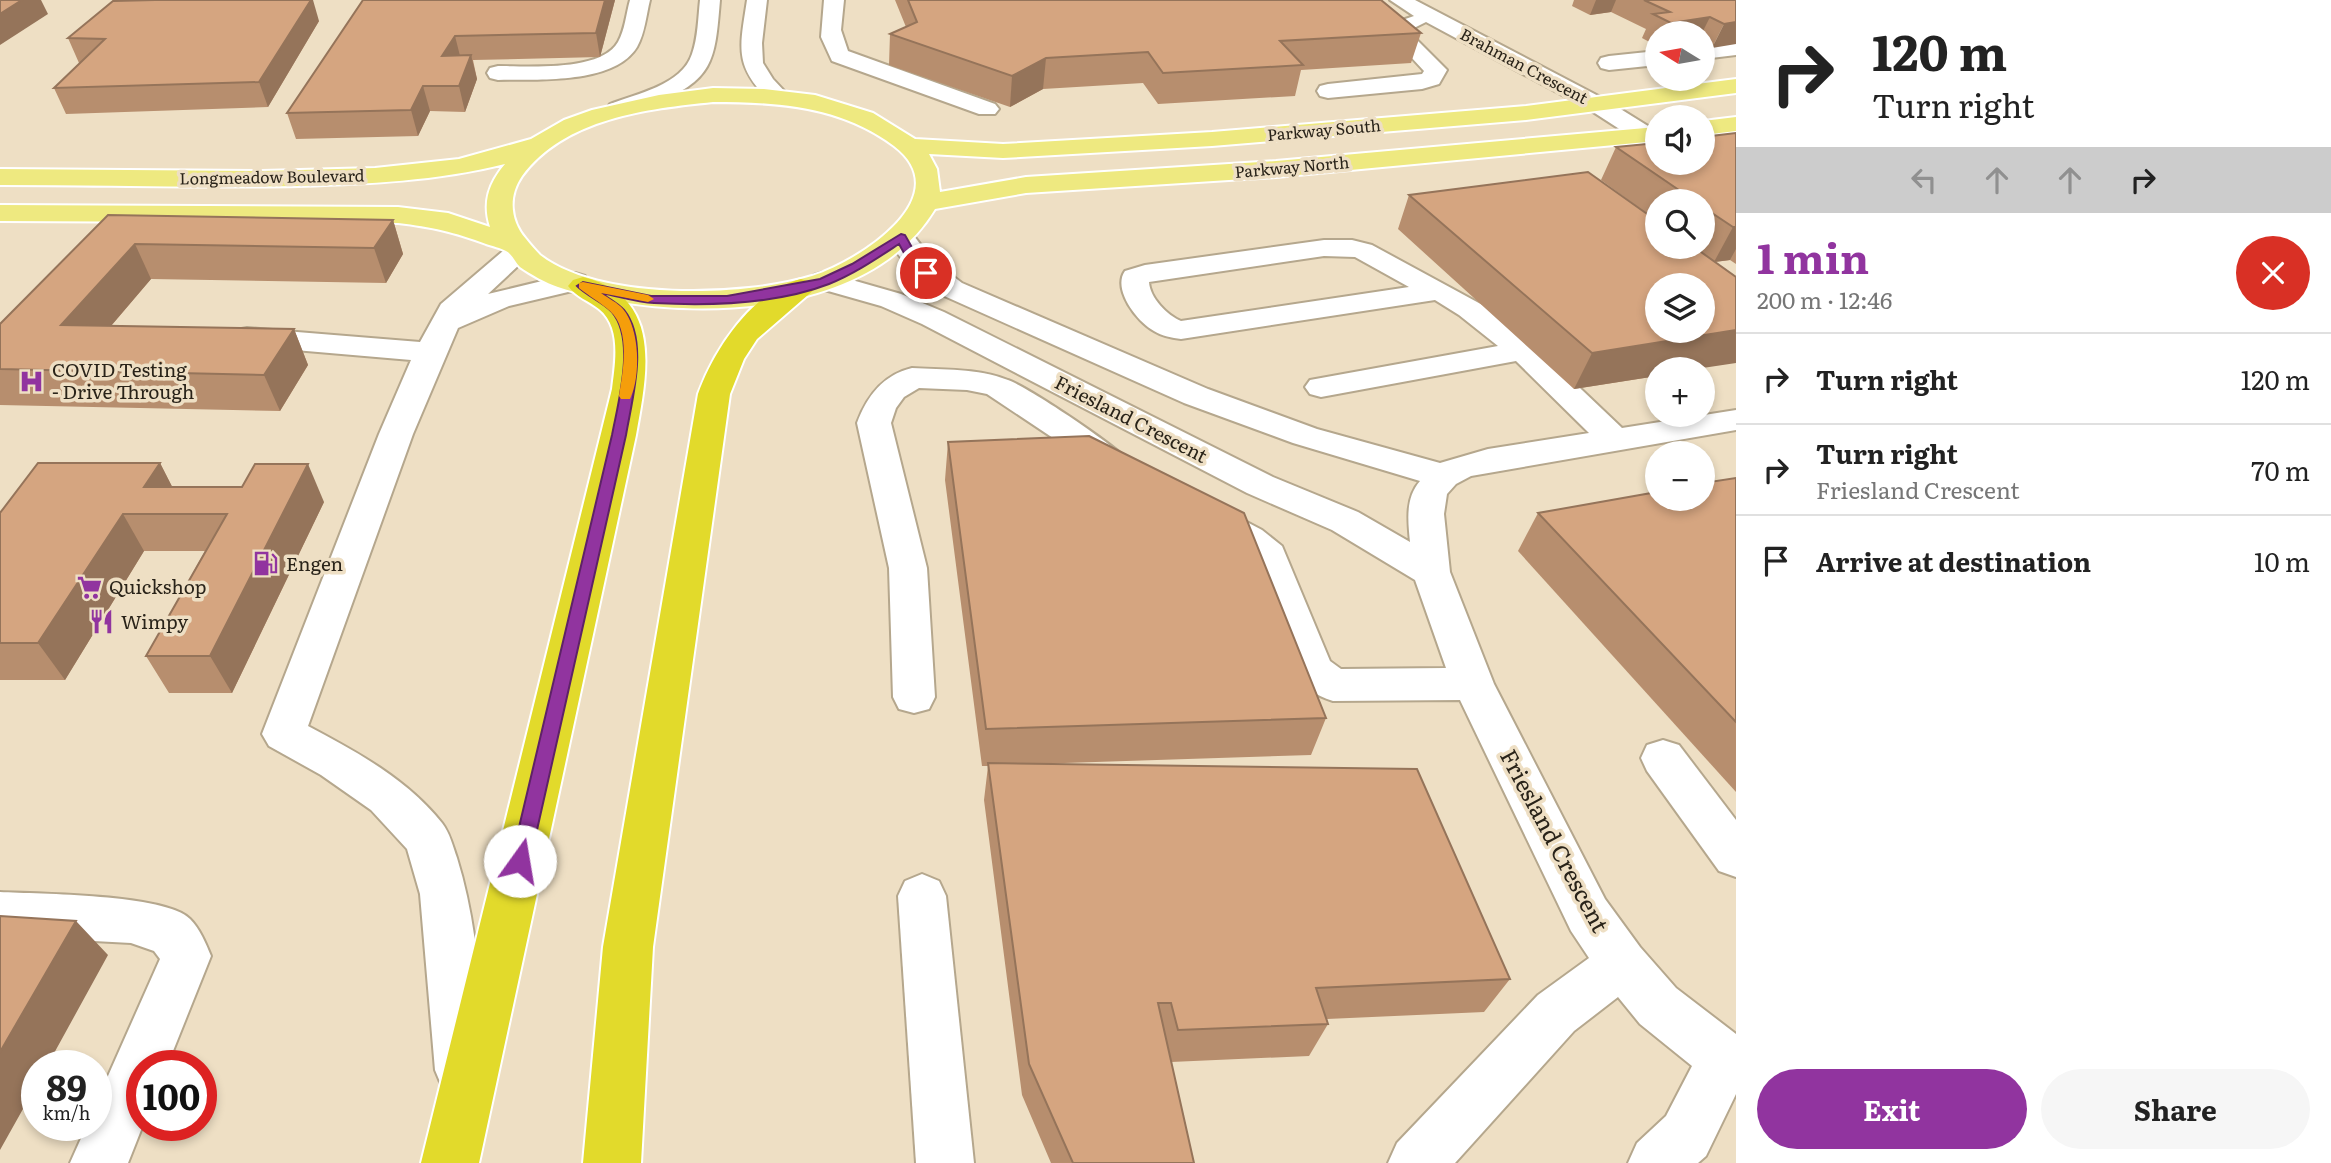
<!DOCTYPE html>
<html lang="en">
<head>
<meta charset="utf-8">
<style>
  :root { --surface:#fff; --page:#f6f6f6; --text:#222; --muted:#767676; --line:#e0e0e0; --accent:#91349f }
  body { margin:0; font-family:Literata,serif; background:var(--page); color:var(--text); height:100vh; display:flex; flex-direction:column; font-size:26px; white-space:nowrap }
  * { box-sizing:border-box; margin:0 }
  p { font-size:23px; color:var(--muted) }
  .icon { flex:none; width:38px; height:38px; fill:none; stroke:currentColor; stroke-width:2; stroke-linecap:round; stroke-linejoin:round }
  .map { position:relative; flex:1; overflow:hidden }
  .panel { display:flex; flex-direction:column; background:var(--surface); width:595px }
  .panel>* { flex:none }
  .guide { background:#fff; color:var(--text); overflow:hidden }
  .needle { width:46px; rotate:281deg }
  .tools { position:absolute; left:1645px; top:21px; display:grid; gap:14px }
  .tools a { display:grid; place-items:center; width:70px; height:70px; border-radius:50%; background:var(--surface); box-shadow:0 4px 10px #0003; font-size:35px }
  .speed { position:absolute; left:21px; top:1050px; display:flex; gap:14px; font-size:35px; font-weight:700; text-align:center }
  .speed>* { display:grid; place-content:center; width:91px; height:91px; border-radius:50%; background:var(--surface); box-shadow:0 4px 10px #0003; line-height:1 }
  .speed small { font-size:18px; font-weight:400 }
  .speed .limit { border:10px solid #d22; background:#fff; color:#111 }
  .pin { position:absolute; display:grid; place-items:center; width:60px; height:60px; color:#fff; margin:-30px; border:4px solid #fff; border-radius:50%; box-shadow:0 2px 7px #0007 }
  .me { position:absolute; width:77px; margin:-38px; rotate:13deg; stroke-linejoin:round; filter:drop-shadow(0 0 5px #0008) }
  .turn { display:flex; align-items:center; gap:24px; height:147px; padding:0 21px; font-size:32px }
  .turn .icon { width:91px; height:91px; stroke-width:2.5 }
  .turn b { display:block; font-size:49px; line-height:60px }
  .lanes { display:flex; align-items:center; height:66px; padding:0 21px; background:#0003; justify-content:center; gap:35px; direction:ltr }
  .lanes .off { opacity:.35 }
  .round { display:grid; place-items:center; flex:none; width:74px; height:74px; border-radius:37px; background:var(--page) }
  .summary { display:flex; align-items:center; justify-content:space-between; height:119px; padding:0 21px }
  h1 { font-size:42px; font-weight:700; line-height:52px; color:var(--accent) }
  .button { display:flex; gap:14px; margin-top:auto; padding:14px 21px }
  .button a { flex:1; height:80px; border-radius:42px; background:var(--accent); color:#fff; font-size:28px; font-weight:700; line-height:80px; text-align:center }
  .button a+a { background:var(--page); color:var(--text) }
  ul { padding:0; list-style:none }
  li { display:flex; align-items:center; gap:21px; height:91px; padding:0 21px; border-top:2px solid var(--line) }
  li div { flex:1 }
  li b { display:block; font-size:26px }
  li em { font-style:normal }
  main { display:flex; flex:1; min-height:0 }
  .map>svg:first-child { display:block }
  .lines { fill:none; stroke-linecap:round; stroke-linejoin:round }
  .minor-casing { stroke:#b5a78d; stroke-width:4 }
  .major-casing { stroke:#fff; stroke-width:4 }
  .highway-casing { stroke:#fff; stroke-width:4 }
  .minor { fill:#fff; fill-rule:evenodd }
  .major { fill:#eee980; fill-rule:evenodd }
  .highway { fill:#e2da2b; fill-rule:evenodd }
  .wall { fill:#b78e6e }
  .shaded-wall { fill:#95745a }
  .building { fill:#d5a580; stroke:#95745a; stroke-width:2; fill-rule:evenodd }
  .route { fill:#91349f; stroke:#5e2267; stroke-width:2 }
  .slow { fill:#f59e0b }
  .labels { text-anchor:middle; stroke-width:7; stroke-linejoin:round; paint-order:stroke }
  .far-street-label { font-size:16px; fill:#292319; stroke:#eedfc4 }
  .poi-label { font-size:19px; fill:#292319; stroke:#eedfc4; text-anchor:start }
  .street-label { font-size:19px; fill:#292319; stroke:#eedfc4 }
  .near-street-label { font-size:23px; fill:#292319; stroke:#eedfc4 }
</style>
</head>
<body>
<main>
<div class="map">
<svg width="1736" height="1163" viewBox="0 0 1736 1163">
  <rect width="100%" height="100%" fill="#eedfc4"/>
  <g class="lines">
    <defs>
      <g id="minor">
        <path d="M630,0H650C646,16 645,33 637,47C614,85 536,79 498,80L490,78L487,73L490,68L498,66C528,66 601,72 618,42C625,30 626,14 630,0Z"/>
        <path d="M700,0H720C715,61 714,81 652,104C638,110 624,118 610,114L606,109L610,104C636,94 682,85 692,54C698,37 698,18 700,0Z"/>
        <path d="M747,0H767L762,43L763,63L773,79L789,96L786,101H770C733,65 740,47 747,0Z"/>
        <path d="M824,0H844L841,30L848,51L995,104L999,109L995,114H979L832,61L821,37Z"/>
        <path d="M1390,0H1415L1606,100L1656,131L1657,139L1647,143L1638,141L1590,110L1426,22L1408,31L1447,70L1439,84L1422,89L1328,98L1320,96L1317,91L1320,86L1328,84L1422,74L1424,71L1385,29L1388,25L1414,16Z"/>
        <path d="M1736,43V55L1703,59V47Z"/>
        <path d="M1657,51V65L1609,70L1601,68L1598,63L1601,58L1609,56Z"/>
        <path d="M901,230L911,232L933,261L962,283L1208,389L1317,429L1440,463L1488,449L1589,433L1516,361L1321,397L1310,394L1305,387L1310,380L1498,346L1459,315L1435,300L1181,339C1172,338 1162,336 1154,331C1137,322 1112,289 1125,271L1145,265L1324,240H1352L1372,245L1488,308L1542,352L1622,428L1736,410V430L1471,476L1456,484L1447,494L1444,514L1450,572L1494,684L1605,899L1640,947L1676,988L1736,1034V1094L1706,1156L1698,1163H1628L1637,1143L1666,1116L1692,1066L1640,1024L1618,997L1574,1031L1455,1163H1388L1397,1143L1538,995L1589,958L1571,931L1460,700L1333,701C1315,695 1301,687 1292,671C1285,652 1260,569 1250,559C1233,543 1205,538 1193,519L1198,510L1211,507L1224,510L1262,530L1282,546L1330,661L1341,669L1446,668L1415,580L1332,530L1247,493L922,324L881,306L814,287L810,281L814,275L824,272L901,294L944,312L1273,477L1358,512L1410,542C1408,521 1405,498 1420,481L1293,443L1184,403L942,295C918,280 902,262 887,238L891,232ZM1324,256L1355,257L1409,287L1181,321C1167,315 1150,298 1149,282Z"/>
        <path d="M520,243L530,245L534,251L488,294L575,273L585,276L589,282L585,288L509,306L458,328L413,434L308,726C357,752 407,779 442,823C450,833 453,847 457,858C478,925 481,1000 489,1070L481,1089L462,1097L443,1089L435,1070L420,894L407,849L371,810L321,775L269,746L262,734L379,434L411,360L247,346L236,344L232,337L236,330L247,328L420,342L441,304L510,245Z"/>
        <path d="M912,368C944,370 977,368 1008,380C1028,387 1125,451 1135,468L1130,476L1118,479L1106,476L1089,462L987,394L967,390L919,388L904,397L896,408L891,423L927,568L935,697L929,709L914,713L899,709L893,697L889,568L857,423C867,396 883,375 912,368Z"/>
        <path d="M1663,740L1679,745L1736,820V877L1719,871L1647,771L1641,758L1647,745Z"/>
        <path d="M922,874L939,881L946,896L974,1163H916L898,896L905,881Z"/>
        <path d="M0,892C38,894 166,894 190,919C200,929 206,944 211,956L167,1066H142L143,1125L128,1163H70L87,1125H96V1103L160,959L154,951L131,943L0,936Z"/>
      </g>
      <g id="major">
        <path d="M1736,79V93L1526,120L1212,146L1003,158L929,154L937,169L940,192L1026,177L1276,161L1657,127V141L1276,177L1026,193L935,209C866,324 670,323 558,287C546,283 530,274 520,267C515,262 512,254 506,251C501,248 492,246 486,244C454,232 432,227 398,223L0,221V205L398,207L448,213L490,227C482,202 489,183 505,164C437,181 368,184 299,186C199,188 99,185 0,185V169L262,171L375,168L459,159L531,139L564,120L592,110L659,95L713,88L764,89L815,95L873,113L915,139L1003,144L1212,132L1526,106ZM713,102C777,102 841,106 894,146C961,197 857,262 812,276C743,297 599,301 540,255C535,250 530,244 526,239C510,221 508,196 522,176C565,118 647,109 713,102Z"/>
        <path d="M1736,117V131L1703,135V121Z"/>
      </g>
      <g id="highway">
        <path d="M583,277C664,297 647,374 636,435L479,1163H421L612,389C615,364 622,327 599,309C589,301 576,297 568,286L573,280Z"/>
        <path d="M801,279L811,282L816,288L757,339L744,359L730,394L653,947L641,1163H583L603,947L698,394C714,350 752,291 801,279Z"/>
      </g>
    </defs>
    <use href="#minor" class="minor-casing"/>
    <use href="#major" class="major-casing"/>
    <use href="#highway" class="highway-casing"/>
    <use href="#minor" class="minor"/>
    <use href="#major" class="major"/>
    <use href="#highway" class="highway"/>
  </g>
  <g class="wall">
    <path d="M363,0H615L600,57L473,60L477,79L465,112L430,111L418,136L296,139L287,113Z"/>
    <path d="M895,0H1381L1421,33L1411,63L1301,70L1295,96L1158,104L1143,83L1043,89L1010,107L889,65L890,34L906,27Z"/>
    <path d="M1574,0H1736L1712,48L1703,43V33H1657V46L1642,38L1646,29L1611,12L1590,15L1572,6Z"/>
    <path d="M319,21L268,107L66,114L54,88L80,63H79L68,38Z"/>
    <path d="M1736,133V264L1730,260L1715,262L1657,369V376L1574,389L1398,229L1409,195L1657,247H1703V201H1657V221L1601,180L1616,147Z"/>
    <path d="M108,215L393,220L403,254L386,283L151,279L111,326L294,329L308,365L280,411L0,405V324Z"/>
    <path d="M948,442L1326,718L1311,755L1034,764L1510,979L1484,1012L1327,1019L1328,1024L1309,1056L1171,1062L1194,1163H1051L1022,1095L984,800L988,766H982L945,480Z"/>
    <path d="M160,463L172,487L324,502L232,693H169L146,656L205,551H144L65,680H0V513Z"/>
    <path d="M1736,478V792L1518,551L1538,513Z"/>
  </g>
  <g class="shaded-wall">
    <path d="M22,0H41L48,14L0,45V14Z"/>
    <path d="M311,0H313L319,21L268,107L259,82Z"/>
    <path d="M605,0H615L600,57L596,33Z"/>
    <path d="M1596,0H1616L1611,12L1590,15Z"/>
    <path d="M1710,17L1702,33H1667L1671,23Z"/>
    <path d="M1736,22V44L1712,48L1724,24Z"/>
    <path d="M455,36L461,60L442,56Z"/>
    <path d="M471,55L477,79L465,112L459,86Z"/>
    <path d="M1046,58L1043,89L1010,107L1012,76Z"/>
    <path d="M423,86L430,111L418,136L411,110Z"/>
    <path d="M393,220L403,254L386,283L374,248Z"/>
    <path d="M1733,227H1736V249L1730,260L1714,262Z"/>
    <path d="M135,244L151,279L81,361L61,325Z"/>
    <path d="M294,329L308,365L280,411L264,375Z"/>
    <path d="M1736,330V363L1696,369H1657V376L1574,389L1592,353Z"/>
    <path d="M160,463L179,500L144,487Z"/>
    <path d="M308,464L324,502L232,693L210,656Z"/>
    <path d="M123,514L144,551L65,680L38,643Z"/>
    <path d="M76,921L108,955L47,1066H37V1084L0,1150V1052Z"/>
  </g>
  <g class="building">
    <path d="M0,0H22L0,14Z"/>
    <path d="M155,0H311L259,82L54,88L105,39L68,38L113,1Z"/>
    <path d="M363,0H605L596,33L455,36L442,56L471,55L459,86H423L411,110L287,113Z"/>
    <path d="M908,0H1381L1421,33L1280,41L1303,65L1163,73L1148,52L1046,58L1012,76L890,34L917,22Z"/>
    <path d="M1644,0H1736V22L1724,24L1710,17L1671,23L1653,14L1670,12Z"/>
    <path d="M1736,133V227H1733L1703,207V201H1695L1616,147L1657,143V163H1703V137Z"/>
    <path d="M1588,172L1657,221V247H1694L1736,277V330L1592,353L1409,195ZM1657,285H1703V331H1657Z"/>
    <path d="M108,215L393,220L374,248L135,244L61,325L294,329L264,375L0,369V324Z"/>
    <path d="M1089,436L1244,513L1326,718L986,729L948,442Z"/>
    <path d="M38,463H160L144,487H242L255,464H308L210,656H146L227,514H123L38,643H0V513Z"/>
    <path d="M1736,478V722L1538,513L1657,492V499H1703V483Z"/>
    <path d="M988,763L1417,769L1510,979L1316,988L1328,1024L1178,1030L1171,1003H1158L1194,1163H1073L1029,1064Z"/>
    <path d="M0,916L76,921L0,1052Z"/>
  </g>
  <path class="route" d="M901,234L905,235L918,258L930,270V275H922L909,262L899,244C876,259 854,274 829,284C777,304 709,306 654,303C636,302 618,296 601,293C608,298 618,303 624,310C649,341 632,399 626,435L530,861L527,867L520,869L514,867L511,861L612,435C618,403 636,340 612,312C603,302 587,296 577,286L583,282L651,296H727L820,279L852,264Z"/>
  <path class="slow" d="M583,282L648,295L654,299L648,302L601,293C608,298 618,303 623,309C640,329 641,377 630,399H621L619,396C623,372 631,330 610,311C601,303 589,296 579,288V283Z"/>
  <defs>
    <symbol id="hospital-bare" viewBox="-9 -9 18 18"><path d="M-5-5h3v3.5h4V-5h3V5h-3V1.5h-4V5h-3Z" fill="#91349f" stroke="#eedfc4" stroke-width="2.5" paint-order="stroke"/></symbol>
    <symbol id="fuel-bare" viewBox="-9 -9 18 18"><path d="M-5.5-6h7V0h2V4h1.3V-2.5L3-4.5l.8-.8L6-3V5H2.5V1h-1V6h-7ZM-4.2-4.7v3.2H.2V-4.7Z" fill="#91349f" stroke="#eedfc4" stroke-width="2.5" paint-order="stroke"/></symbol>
    <symbol id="supermarket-bare" viewBox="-9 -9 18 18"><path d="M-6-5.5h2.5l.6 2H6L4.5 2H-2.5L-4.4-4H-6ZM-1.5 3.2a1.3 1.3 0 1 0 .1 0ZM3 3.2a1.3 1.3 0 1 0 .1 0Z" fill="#91349f" stroke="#eedfc4" stroke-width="2.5" paint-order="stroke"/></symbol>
    <symbol id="restaurant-bare" viewBox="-9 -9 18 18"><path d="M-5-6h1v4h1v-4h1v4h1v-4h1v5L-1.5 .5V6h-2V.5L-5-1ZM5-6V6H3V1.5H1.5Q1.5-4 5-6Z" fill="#91349f" stroke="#eedfc4" stroke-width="2.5" paint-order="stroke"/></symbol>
  </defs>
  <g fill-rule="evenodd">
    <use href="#hospital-bare" x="14" y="364" width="35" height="35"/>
    <use href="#fuel-bare" x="248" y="546" width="35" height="35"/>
    <use href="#supermarket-bare" x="72" y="570" width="35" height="35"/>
    <use href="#restaurant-bare" x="84" y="604" width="35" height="35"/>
  </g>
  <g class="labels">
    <g class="far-street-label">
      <text transform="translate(1524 66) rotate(28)" y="6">Brahman Crescent</text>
      <text transform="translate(1324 130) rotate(-5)" y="6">Parkway South</text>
      <text transform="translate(1292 167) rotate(-5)" y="6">Parkway North</text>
      <text transform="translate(272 177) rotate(-1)" y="6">Longmeadow Boulevard</text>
    </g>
    <g class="poi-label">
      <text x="52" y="377">COVID Testing<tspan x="52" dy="22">- Drive Through</tspan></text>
      <text x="286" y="571">Engen</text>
      <text x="109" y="594">Quickshop</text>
      <text x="121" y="629">Wimpy</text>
    </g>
    <g class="street-label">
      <text transform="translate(1131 419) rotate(27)" y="7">Friesland Crescent</text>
    </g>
    <g class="near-street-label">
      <text transform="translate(1554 841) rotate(62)" y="8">Friesland Crescent</text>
    </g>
  </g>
</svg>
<div class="tools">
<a><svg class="needle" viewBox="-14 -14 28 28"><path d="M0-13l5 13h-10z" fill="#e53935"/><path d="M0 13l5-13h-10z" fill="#767676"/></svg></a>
<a><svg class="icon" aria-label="sound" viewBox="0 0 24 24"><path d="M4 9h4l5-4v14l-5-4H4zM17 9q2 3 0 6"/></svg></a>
<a><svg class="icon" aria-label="search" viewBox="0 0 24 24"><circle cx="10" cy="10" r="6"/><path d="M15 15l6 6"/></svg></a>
<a><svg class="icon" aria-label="layers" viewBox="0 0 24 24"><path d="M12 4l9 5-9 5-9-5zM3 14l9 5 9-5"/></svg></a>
<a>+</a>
<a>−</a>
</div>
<div class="speed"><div>89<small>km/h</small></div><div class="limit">100</div></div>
<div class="pin" style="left:926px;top:273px;background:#d93025"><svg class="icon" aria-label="arrive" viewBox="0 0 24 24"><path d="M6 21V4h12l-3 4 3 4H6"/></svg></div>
<svg class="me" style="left:520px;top:861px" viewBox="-20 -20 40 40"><circle r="19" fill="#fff"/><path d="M0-13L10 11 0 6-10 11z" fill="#91349f"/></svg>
</div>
<section class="panel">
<div class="guide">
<div class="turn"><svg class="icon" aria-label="right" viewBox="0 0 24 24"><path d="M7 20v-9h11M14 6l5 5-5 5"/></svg><div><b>120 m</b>Turn right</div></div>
<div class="lanes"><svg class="icon off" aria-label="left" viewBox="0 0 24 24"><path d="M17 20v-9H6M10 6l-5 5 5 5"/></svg><svg class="icon off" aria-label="ahead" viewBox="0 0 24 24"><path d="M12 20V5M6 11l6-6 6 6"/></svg><svg class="icon off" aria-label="ahead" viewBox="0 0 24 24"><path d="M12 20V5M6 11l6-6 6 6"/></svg><svg class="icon" aria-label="right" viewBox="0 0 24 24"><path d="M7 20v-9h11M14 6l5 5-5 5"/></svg></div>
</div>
<div class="summary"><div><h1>1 min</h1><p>200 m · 12:46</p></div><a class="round" style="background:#d93025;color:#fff"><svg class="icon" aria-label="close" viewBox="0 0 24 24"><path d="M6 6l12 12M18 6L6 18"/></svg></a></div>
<ul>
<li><svg class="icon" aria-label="right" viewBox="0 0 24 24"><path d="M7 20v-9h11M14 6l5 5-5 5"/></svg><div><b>Turn right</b></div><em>120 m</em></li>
<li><svg class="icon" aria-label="right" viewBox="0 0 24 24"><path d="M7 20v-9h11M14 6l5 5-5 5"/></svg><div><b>Turn right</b><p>Friesland Crescent</p></div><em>70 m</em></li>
<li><svg class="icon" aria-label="arrive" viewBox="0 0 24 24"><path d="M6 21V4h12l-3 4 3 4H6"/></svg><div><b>Arrive at destination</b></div><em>10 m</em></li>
</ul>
<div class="button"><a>Exit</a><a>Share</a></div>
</section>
</main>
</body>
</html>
